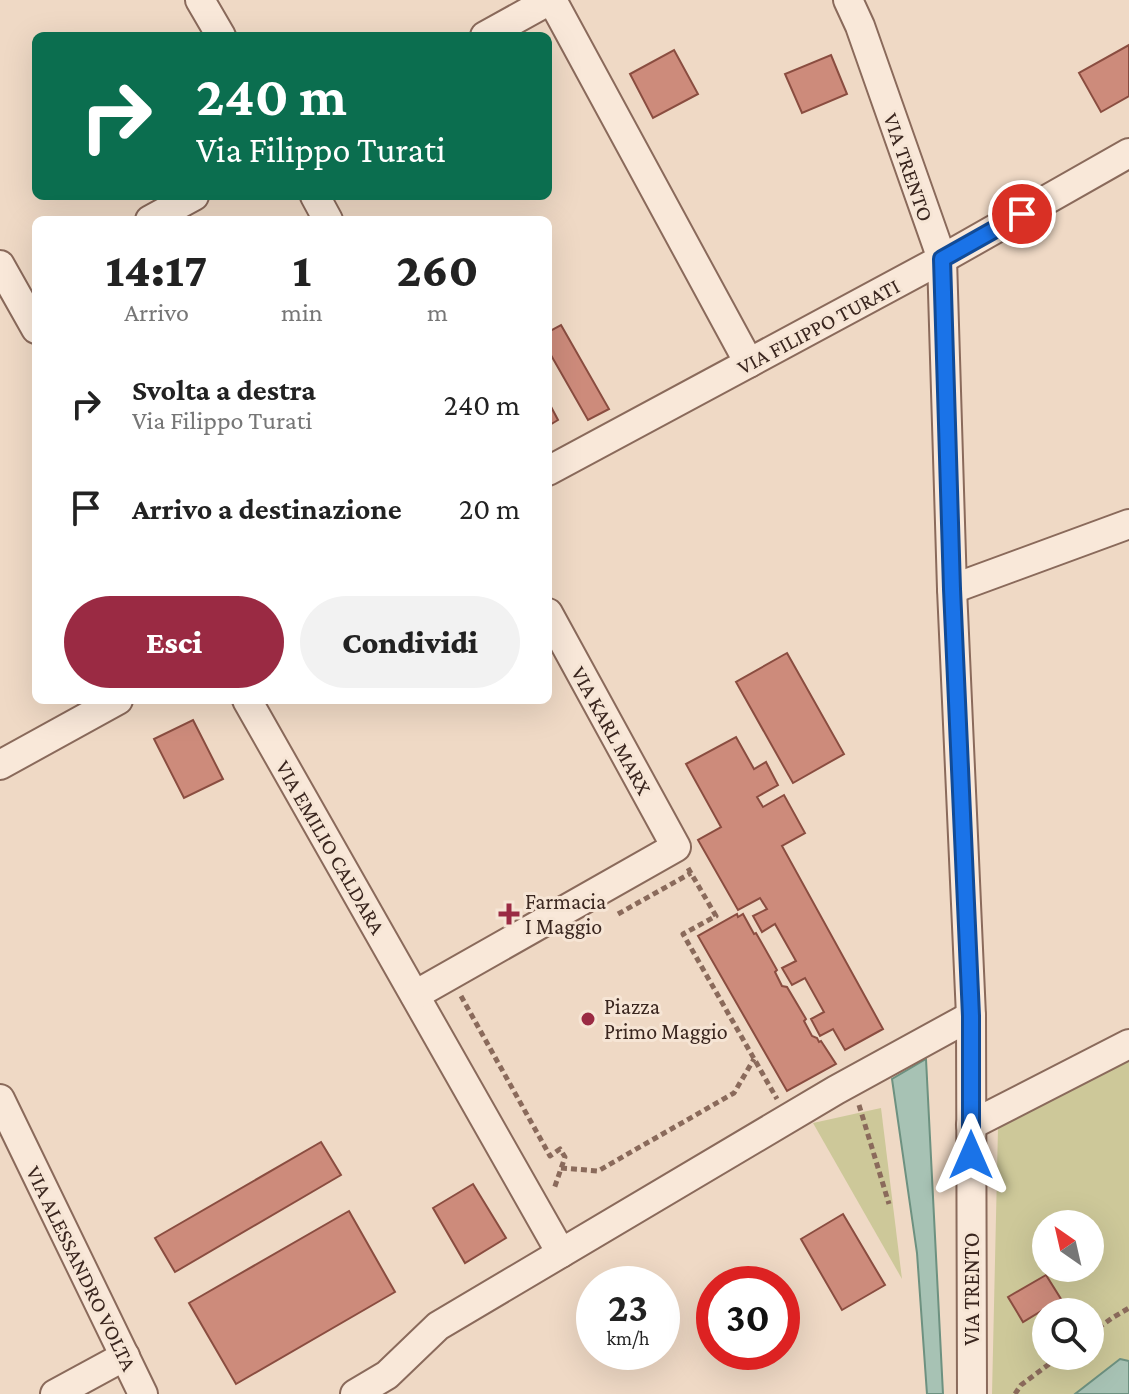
<!DOCTYPE html>
<html lang="it">
<head>
<meta charset="utf-8">
<style>
  :root { --surface:#fff; --page:#f2f2f2; --text:#222; --muted:#767676; --accent:#9a2a43 }
  body { margin:0; font-family:"Crimson Pro",serif; background:var(--page); color:var(--text); height:100vh; display:flex; flex-direction:column; font-size:30px; white-space:nowrap }
  * { box-sizing:border-box; margin:0 }
  p { font-size:26px; color:var(--muted) }
  .icon { flex:none; width:44px; height:44px; fill:none; stroke:currentColor; stroke-width:2; stroke-linecap:round; stroke-linejoin:round }
  .map { position:relative; flex:1; overflow:hidden }
  .panel { position:absolute; left:32px; top:216px; width:520px; height:488px; display:flex; flex-direction:column; background:var(--surface); border-radius:12px; box-shadow:0 8px 32px #0002 }
  .panel>* { flex:none }
  .banner { position:absolute; left:32px; top:32px; width:520px; height:168px; border-radius:12px; box-shadow:0 8px 32px #0002; background:#0b6e4f; color:#fff; overflow:hidden }
  .needle { width:52px; rotate:326deg }
  .tools { position:absolute; left:1032px; top:1210px; display:grid; gap:16px }
  .tools a { display:grid; place-items:center; width:72px; height:72px; border-radius:50%; background:var(--surface); box-shadow:0 8px 32px #0002; font-size:40px }
  .speed { position:absolute; left:576px; top:1266px; display:flex; gap:16px; font-size:40px; font-weight:700; text-align:center }
  .speed>* { display:grid; place-content:center; width:104px; height:104px; border-radius:50%; background:var(--surface); box-shadow:0 8px 32px #0002; line-height:1 }
  .speed small { font-size:20px; font-weight:400 }
  .speed .limit { border:12px solid #d22; background:#fff; color:#111 }
  .pin { position:absolute; display:grid; place-items:center; width:68px; height:68px; color:#fff; margin:-34px; border:4px solid #fff; border-radius:50%; box-shadow:0 2px 8px #0007 }
  .me { position:absolute; width:88px; margin:-44px; rotate:0deg; stroke-linejoin:round; filter:drop-shadow(0 0 6px #0008) }
  .turn { display:flex; align-items:center; gap:28px; height:168px; padding:0 32px; font-size:36px }
  .turn .icon { width:104px; height:104px; stroke-width:2.5 }
  .turn b { display:block; font-size:56px; line-height:68px }
  .eta { display:flex; justify-content:space-evenly; align-items:center; height:136px; text-align:center }
  .eta b { font-size:48px; font-weight:800; line-height:56px }
  .cta { display:flex; gap:16px; margin-top:auto; padding:16px 32px }
  .cta a { flex:1; height:92px; border-radius:48px; background:var(--accent); color:#fff; font-size:32px; font-weight:800; line-height:92px; text-align:center }
  .cta a+a { background:var(--page); color:var(--text) }
  ul { padding:0; list-style:none }
  li { display:flex; align-items:center; gap:24px; height:104px; padding:0 32px }
  li div { flex:1 }
  li b { display:block; font-size:30px }
  li em { font-style:normal }
  .map>svg:first-child { display:block }
  .green { fill:#cdc899; fill-rule:evenodd }
  .water { fill:#a7c2b4; stroke:#6d9180; stroke-width:2 }
  .building { fill:#cd8b7b; stroke:#8a4d40; stroke-width:2 }
  .lines { fill:none; stroke-linecap:round; stroke-linejoin:round }
  .minor-casing { stroke:#8a6a5b; stroke-width:32 }
  .path { stroke:#8a6a5b; stroke-width:5; stroke-dasharray:6 4; stroke-linecap:butt }
  .minor { stroke:#f9e8d9; stroke-width:28 }
  .route-casing { stroke:#114b97; stroke-width:20 }
  .route { stroke:#1a73e8; stroke-width:14 }
  .poi-dot { fill:#9a2a43; stroke:#f6e5d5; stroke-width:3 }
  .labels { text-anchor:middle; stroke-width:6; stroke-linejoin:round; paint-order:stroke }
  .street-label { font-size:22px; fill:#3a261f; stroke:#f6e5d5 }
  .poi-label { font-size:22px; fill:#3a261f; stroke:#f6e5d5; text-anchor:start }
</style>
</head>
<body>
<div class="map">
<svg width="1129" height="1394" viewBox="0 0 1129 1394">
  <rect width="100%" height="100%" fill="#efd9c5"/>
  <g class="green">
    <path d="M1129,1061V1394H992L998,1128ZM1046,1224H1090V1268H1046ZM1046,1312H1090V1356H1046Z"/>
    <path d="M881,1108L902,1279L813,1123Z"/>
  </g>
  <g class="water">
    <path d="M926,1059L943,1394H927L917,1253L892,1079Z"/>
    <path d="M1120,1359L1129,1361V1394H1075Z"/>
  </g>
  <g class="building">
    <path d="M1129,45V96L1101,112L1079,73Z"/>
    <path d="M674,50L698,94L653,118L630,74Z"/>
    <path d="M831,55L847,94L802,113L785,74Z"/>
    <path d="M561,325L609,409L588,420L548,350V332Z"/>
    <path d="M548,401L558,420L548,426Z"/>
    <path d="M787,653L844,754L793,783L736,682Z"/>
    <path d="M193,720L223,779L184,798L154,739Z"/>
    <path d="M736,737L754,769L766,762L778,785L757,797L763,807L784,795L805,833L782,846L883,1029L845,1050L833,1029L820,1036L811,1019L824,1012L805,978L792,985L782,968L796,961L775,924L762,932L753,916L767,909L760,898L738,910L698,840L721,827L686,764Z"/>
    <path d="M737,914L738,917L743,914L754,934L756,933L777,970L775,972L782,986L787,987L806,1019L804,1021L812,1036L817,1038L819,1042L821,1041L836,1064L787,1091L698,936Z"/>
    <path d="M321,1142L341,1175L175,1272L155,1238Z"/>
    <path d="M473,1184L506,1238L465,1263L433,1208Z"/>
    <path d="M349,1211L395,1292L236,1384L189,1303Z"/>
    <path d="M843,1214L885,1285L842,1310L801,1239Z"/>
    <path d="M1046,1275L1061,1299L1023,1322L1008,1297Z"/>
  </g>
  <g class="lines">
    <defs>
      <g id="minor">
        <path d="M200,0L221,36"/>
        <path d="M552,0L749,363"/>
        <path d="M848,0L860,26L942,259L952,589L971,1016L972,1394"/>
        <path d="M485,36L550,0"/>
        <path d="M315,196L328,220"/>
        <path d="M150,220L194,196"/>
        <path d="M0,265L36,329"/>
        <path d="M548,471L942,259L1129,153"/>
        <path d="M952,589L1129,524"/>
        <path d="M247,700L561,1253"/>
        <path d="M0,765L118,700"/>
        <path d="M415,995L676,847L548,613"/>
        <path d="M0,1099L143,1394"/>
        <path d="M971,1125L1129,1044"/>
        <path d="M55,1394L125,1356"/>
        <path d="M355,1394L387,1375L438,1326L836,1090L971,1016"/>
      </g>
    </defs>
    <use href="#minor" class="minor-casing"/>
    <g class="path">
      <path d="M688,868L716,916L683,934L777,1099"/>
      <path d="M618,914L691,873"/>
      <path d="M461,996L550,1156L560,1149L565,1157L554,1189"/>
      <path d="M859,1105L889,1204"/>
      <path d="M561,1168L598,1171L734,1093L754,1059"/>
      <path d="M1090,1334L1112,1318L1129,1308"/>
      <path d="M1015,1394L1021,1385L1060,1356"/>
    </g>
    <use href="#minor" class="minor"/>
  </g>
  <g class="lines">
    <defs>
      <path id="route" d="M971,1155V1016L952,589L942,259L1022,214"/>
    </defs>
    <use href="#route" class="route-casing"/>
    <use href="#route" class="route"/>
  </g>
  <g class="poi-dot">
    <path d="M505 902h8v8h8v8h-8v8h-8v-8h-8v-8h8z"/>
    <circle cx="588" cy="1019" r="8"/>
  </g>
  <g class="labels">
    <g class="street-label">
      <text transform="translate(909 167) rotate(71)" y="8">VIA TRENTO</text>
      <text transform="translate(818 326) rotate(-28)" y="8">VIA FILIPPO TURATI</text>
      <text transform="translate(612 730) rotate(61)" y="8">VIA KARL MARX</text>
      <text transform="translate(331 847) rotate(60)" y="8">VIA EMILIO CALDARA</text>
      <text transform="translate(82 1268) rotate(64)" y="8">VIA ALESSANDRO VOLTA</text>
      <text transform="translate(971 1289) rotate(-90)" y="8">VIA TRENTO</text>
    </g>
    <g class="poi-label">
      <text x="525" y="909">Farmacia<tspan x="525" dy="25">I Maggio</tspan></text>
      <text x="604" y="1014">Piazza<tspan x="604" dy="25">Primo Maggio</tspan></text>
    </g>
  </g>
</svg>
<div class="tools">
<a><svg class="needle" viewBox="-14 -14 28 28"><path d="M0-13l5 13h-10z" fill="#e53935"/><path d="M0 13l5-13h-10z" fill="#767676"/></svg></a>
<a><svg class="icon" aria-label="search" viewBox="0 0 24 24"><circle cx="10" cy="10" r="6"/><path d="M15 15l6 6"/></svg></a>
</div>
<div class="speed"><div>23<small>km/h</small></div><div class="limit">30</div></div>
<div class="pin" style="left:1022px;top:214px;background:#d93025"><svg class="icon" aria-label="arrive" viewBox="0 0 24 24"><path d="M6 21V4h12l-3 4 3 4H6"/></svg></div>
<svg class="me" style="left:971px;top:1155px" viewBox="-20 -20 40 40"><path d="M0-17L14 15 0 8-14 15z" fill="#1a73e8" stroke="#fff" stroke-width="4"/></svg>
<div class="banner">
<div class="turn"><svg class="icon" aria-label="right" viewBox="0 0 24 24"><path d="M7 20v-9h11M14 6l5 5-5 5"/></svg><div><b>240 m</b>Via Filippo Turati</div></div>
</div>
<section class="panel">
<div class="eta">
<div><b>14:17</b><p>Arrivo</p></div>
<div><b>1</b><p>min</p></div>
<div><b>260</b><p>m</p></div>
</div>
<ul>
<li><svg class="icon" aria-label="right" viewBox="0 0 24 24"><path d="M7 20v-9h11M14 6l5 5-5 5"/></svg><div><b>Svolta a destra</b><p>Via Filippo Turati</p></div><em>240 m</em></li>
<li><svg class="icon" aria-label="arrive" viewBox="0 0 24 24"><path d="M6 21V4h12l-3 4 3 4H6"/></svg><div><b>Arrivo a destinazione</b></div><em>20 m</em></li>
</ul>
<div class="cta"><a>Esci</a><a>Condividi</a></div>
</section>
</div>
</body>
</html>
